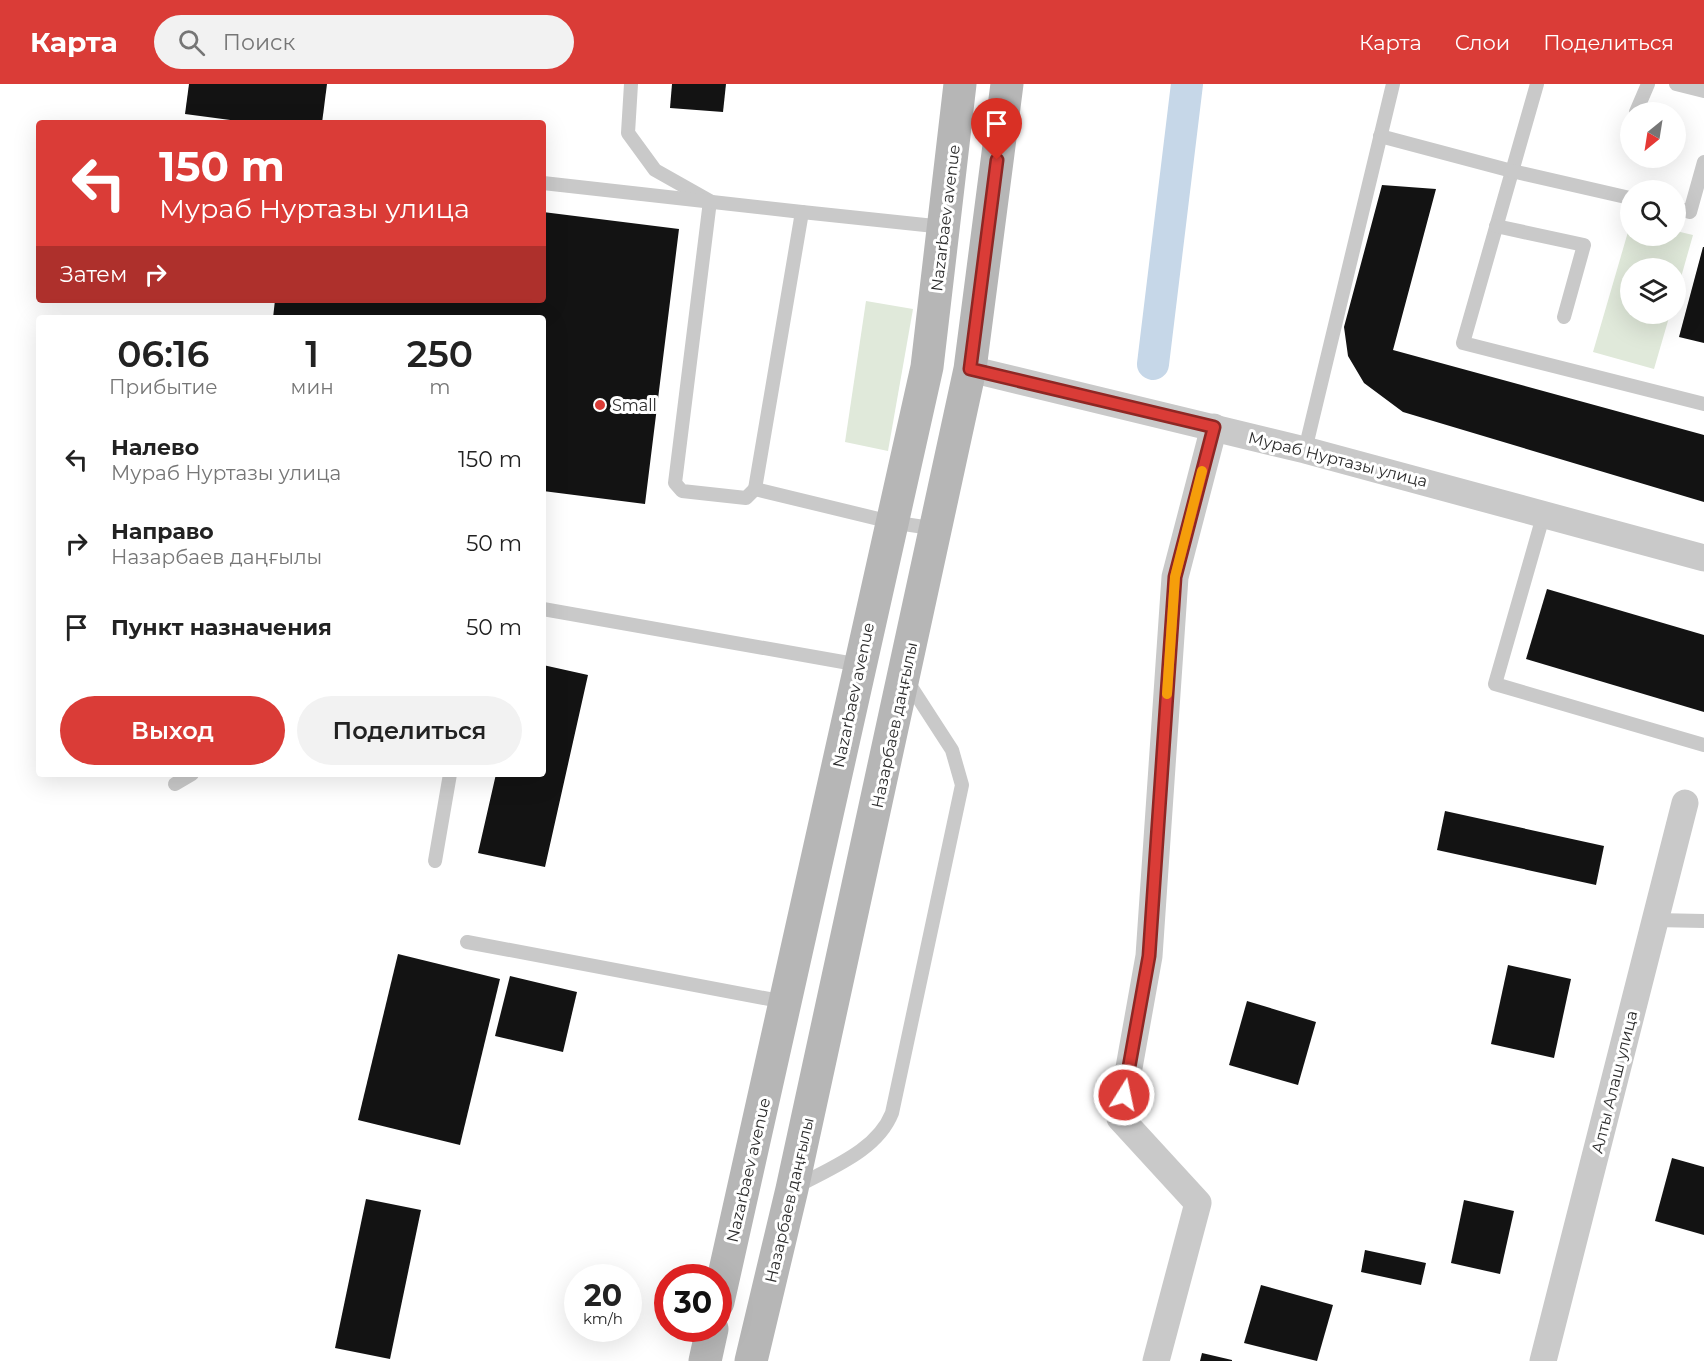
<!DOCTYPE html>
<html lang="ru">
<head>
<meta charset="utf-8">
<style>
  :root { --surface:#fff; --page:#f2f2f2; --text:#222; --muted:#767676; --accent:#da3c37 }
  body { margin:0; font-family:Montserrat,sans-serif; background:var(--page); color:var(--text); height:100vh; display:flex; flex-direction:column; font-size:22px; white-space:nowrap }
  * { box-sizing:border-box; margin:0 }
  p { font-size:20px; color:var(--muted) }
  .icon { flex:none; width:33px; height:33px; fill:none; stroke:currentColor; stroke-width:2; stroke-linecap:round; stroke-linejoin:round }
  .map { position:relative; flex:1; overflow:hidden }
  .side { position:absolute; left:36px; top:231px; width:510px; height:462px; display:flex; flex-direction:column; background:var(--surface); border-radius:6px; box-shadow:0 6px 24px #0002 }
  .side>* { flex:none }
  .top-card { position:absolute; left:36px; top:36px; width:510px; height:183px; border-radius:6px; box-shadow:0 6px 24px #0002; background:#da3c37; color:#fff; overflow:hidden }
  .needle { width:39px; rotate:210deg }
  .buttons { position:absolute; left:1620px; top:18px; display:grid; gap:12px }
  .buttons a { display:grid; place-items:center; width:66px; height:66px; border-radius:50%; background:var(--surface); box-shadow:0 6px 24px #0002; font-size:30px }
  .speed { position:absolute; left:564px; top:1180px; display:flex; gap:12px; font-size:30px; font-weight:700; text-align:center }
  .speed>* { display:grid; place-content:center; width:78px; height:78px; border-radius:50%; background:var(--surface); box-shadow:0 6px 24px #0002; line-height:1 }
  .speed small { font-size:15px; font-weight:400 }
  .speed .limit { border:9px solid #d22; background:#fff; color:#111 }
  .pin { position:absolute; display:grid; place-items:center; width:51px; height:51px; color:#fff; margin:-62px -26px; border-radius:50% 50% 50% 0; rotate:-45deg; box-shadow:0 0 6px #0007 }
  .pin .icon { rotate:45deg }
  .me { position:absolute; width:66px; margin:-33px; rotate:10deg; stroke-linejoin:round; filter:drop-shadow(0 0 4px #0008) }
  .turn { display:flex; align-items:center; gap:21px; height:126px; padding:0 24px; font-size:27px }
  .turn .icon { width:78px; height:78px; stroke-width:2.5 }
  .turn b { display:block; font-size:42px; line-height:51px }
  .then { display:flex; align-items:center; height:57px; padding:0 24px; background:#0003; gap:12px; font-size:22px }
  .eta { display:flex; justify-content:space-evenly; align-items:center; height:102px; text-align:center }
  .eta b { font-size:36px; font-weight:600; line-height:42px }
  .action { display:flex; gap:12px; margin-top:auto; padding:12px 24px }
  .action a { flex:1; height:69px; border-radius:36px; background:var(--accent); color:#fff; font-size:24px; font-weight:600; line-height:69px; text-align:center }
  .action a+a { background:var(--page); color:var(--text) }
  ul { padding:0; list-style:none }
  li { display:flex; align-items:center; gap:18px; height:84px; padding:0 24px }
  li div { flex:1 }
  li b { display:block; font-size:22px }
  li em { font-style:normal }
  header { display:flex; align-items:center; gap:36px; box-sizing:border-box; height:84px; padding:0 30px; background:var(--accent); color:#fff }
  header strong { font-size:28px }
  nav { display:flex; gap:33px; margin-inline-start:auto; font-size:21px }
  .search { width:420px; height:54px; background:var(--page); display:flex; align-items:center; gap:15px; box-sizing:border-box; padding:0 21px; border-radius:33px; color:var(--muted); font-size:22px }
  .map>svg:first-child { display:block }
  .green { fill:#e0e9da }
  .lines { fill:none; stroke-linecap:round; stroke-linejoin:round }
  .canal { stroke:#c6d7e8; stroke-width:32 }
  .building { fill:#131313 }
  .lane { stroke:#c9c9c9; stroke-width:14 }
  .street { stroke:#c9c9c9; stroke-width:27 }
  .secondary { stroke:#b6b6b6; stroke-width:33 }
  .route-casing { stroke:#8e2724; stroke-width:15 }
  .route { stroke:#da3c37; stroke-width:10 }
  .slow { stroke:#f59e0b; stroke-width:10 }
  .poi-dot { fill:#da3c37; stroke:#fff; stroke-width:2 }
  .labels { text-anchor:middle; stroke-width:6; stroke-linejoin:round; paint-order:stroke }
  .street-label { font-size:16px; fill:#2c2c2c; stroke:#fff }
  .poi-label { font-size:16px; fill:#2c2c2c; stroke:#fff; text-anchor:start }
</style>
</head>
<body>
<header>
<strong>Карта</strong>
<div class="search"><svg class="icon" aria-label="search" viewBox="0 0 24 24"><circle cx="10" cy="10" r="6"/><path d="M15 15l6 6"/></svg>Поиск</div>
<nav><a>Карта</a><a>Слои</a><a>Поделиться</a></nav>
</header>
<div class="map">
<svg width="1704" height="1277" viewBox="0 0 1704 1277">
  <rect width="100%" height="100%" fill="#fff"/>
  <g class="green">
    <path d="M1630,141V152H1676V147L1693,151L1676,211V184H1630V230H1670L1654,285L1593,268Z"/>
    <path d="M866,217L913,225L888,367L845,358Z"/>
  </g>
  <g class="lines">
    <path class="canal" d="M1153,280L1187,0"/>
  </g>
  <g class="building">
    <path d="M189,0H327L322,39H253L185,30Z"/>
    <path d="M672,0H726L723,28L670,24Z"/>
    <path d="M1382,101L1436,105L1393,266L1704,351V418L1403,328L1364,299L1348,272L1344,243Z"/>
    <path d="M543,128L679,145L645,420L543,407V234H273L275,216H543Z"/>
    <path d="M1703,163H1704V259L1679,253Z"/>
    <path d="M1547,505L1704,551V628L1526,575Z"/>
    <path d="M543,581L588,591L545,783L478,769L496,690H543Z"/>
    <path d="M1445,727L1604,762L1596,801L1437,766Z"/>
    <path d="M398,870L500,895L460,1061L358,1036Z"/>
    <path d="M1508,881L1571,895L1554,974L1491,960Z"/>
    <path d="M510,892L577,908L563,968L495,952Z"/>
    <path d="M1247,917L1316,938L1298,1001L1229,981Z"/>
    <path d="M1672,1074L1704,1083V1151L1655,1137Z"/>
    <path d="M366,1115L421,1126L390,1275L335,1264Z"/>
    <path d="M1464,1116L1514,1127L1500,1190L1451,1179Z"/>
    <path d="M1365,1166L1426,1179L1421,1201L1361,1188Z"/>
    <path d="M1261,1201L1333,1221L1317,1277L1244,1259Z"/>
    <path d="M1202,1269L1232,1276V1277H1200Z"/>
  </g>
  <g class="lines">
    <g class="lane">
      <path d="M631,0L628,49L655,86L710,117L675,399L682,407L746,414L755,405"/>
      <path d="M1537,0L1463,259L1704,320"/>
      <path d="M1676,0L1704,7"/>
      <path d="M1636,28L1648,0"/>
      <path d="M1380,52L1512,87L1630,114"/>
      <path d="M543,99L802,128"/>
      <path d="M1676,124L1690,128L1704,78"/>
      <path d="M1496,142L1584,161L1564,233"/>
      <path d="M1305,366L1393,0"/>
      <path d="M1544,429L1495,600L1704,661"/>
      <path d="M937,445L891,438L755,405L802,128L944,143"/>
      <path d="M543,525L860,581"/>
      <path d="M175,700L192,690"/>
      <path d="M435,777L450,690"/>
      <path d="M1655,836L1704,837"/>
      <path d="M467,858L785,918"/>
      <path d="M796,1103C830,1084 877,1067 892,1029L962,701L952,666L906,595"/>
    </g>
    <g class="street">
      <path d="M970,285L1305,366L1704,474"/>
      <path d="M1156,1277L1198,1119L1120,1034L1149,872L1175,493L1214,343"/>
      <path d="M1543,1277L1685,719"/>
    </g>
    <g class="secondary">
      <path d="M718,1218L927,283L960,0"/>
      <path d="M705,1277L712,1245"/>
      <path d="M751,1277L792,1105L970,285L1007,0"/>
    </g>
  </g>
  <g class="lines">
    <defs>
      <path id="route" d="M997,76L970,285L1214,343L1175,493L1149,872L1124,1011"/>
    </defs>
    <use href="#route" class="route-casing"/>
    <use href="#route" class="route"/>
    <path class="slow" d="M1167,610L1175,493L1202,387"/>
  </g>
  <circle class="poi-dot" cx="600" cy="321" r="6"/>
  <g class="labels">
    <g class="street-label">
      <text transform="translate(945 134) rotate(-83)" y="6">Nazarbaev avenue</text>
      <text transform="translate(1338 375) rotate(14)" y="6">Мураб Нуртазы улица</text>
      <text transform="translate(853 611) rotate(-78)" y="6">Nazarbaev avenue</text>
      <text transform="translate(894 641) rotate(-78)" y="6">Назарбаев даңғылы</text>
      <text transform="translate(1614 998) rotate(-76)" y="6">Алты Алаш улица</text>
      <text transform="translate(748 1086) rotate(-77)" y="6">Nazarbaev avenue</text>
      <text transform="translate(789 1116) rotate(-77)" y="6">Назарбаев даңғылы</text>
    </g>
    <g class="poi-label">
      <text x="612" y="327">Small</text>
    </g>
  </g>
</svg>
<div class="buttons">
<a><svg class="needle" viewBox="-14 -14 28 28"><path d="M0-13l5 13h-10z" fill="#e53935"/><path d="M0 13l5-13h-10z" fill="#767676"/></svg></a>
<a><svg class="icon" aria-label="search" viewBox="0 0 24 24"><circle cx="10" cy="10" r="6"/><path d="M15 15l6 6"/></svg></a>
<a><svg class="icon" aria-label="layers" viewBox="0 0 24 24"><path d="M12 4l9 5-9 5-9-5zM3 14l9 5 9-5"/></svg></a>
</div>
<div class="speed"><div>20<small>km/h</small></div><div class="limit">30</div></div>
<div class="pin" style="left:997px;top:76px;background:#d93025"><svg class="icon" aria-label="arrive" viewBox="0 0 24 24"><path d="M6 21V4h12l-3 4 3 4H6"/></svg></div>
<svg class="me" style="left:1124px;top:1011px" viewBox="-20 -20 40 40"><circle r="17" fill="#da3c37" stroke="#fff" stroke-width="3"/><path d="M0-11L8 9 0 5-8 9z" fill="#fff"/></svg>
<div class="top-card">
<div class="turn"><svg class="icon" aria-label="left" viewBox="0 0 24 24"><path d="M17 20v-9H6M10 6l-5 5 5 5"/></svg><div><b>150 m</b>Мураб Нуртазы улица</div></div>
<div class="then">Затем<svg class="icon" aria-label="right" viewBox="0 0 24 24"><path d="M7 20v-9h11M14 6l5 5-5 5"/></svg></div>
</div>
<section class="side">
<div class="eta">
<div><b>06:16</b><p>Прибытие</p></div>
<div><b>1</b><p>мин</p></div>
<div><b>250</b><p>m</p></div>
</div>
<ul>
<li><svg class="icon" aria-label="left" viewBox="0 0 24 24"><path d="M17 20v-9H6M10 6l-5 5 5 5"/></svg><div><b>Налево</b><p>Мураб Нуртазы улица</p></div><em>150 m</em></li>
<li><svg class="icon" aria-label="right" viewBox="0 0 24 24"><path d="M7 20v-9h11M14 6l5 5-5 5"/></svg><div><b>Направо</b><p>Назарбаев даңғылы</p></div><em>50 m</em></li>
<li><svg class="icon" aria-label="arrive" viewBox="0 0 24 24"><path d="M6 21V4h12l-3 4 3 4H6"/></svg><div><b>Пункт назначения</b></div><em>50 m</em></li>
</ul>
<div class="action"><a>Выход</a><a>Поделиться</a></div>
</section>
</div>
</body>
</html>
